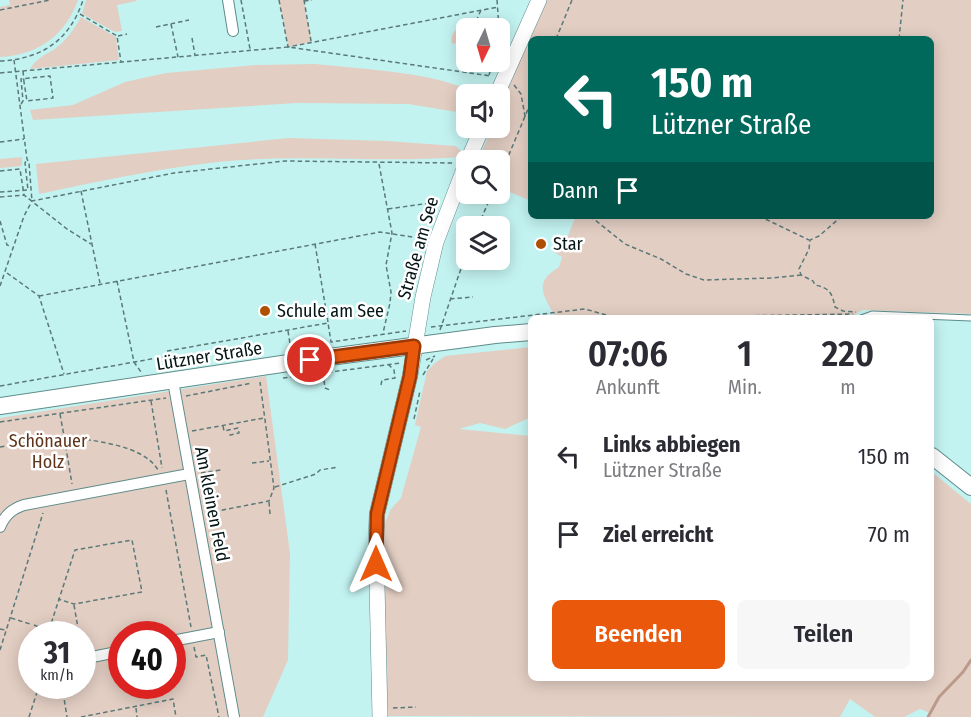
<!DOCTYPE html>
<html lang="de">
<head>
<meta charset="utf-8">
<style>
  :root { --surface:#fff; --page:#f7f7f7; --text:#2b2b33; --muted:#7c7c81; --accent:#ea580c }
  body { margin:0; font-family:"Fira Sans Condensed",sans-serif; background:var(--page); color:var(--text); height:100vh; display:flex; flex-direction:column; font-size:22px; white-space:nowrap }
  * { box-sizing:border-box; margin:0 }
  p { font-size:20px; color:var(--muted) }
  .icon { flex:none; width:33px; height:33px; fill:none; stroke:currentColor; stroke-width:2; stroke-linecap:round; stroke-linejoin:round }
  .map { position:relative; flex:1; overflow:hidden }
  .details { position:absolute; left:528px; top:315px; width:406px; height:366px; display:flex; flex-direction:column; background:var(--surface); border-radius:9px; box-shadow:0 3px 15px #0003 }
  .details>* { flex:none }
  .guide { position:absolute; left:528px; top:36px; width:406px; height:183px; border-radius:9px; box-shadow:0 3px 15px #0003; background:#00695c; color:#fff; overflow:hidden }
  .needle { width:39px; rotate:185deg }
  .controls { position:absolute; left:456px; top:18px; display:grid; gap:12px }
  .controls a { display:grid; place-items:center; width:54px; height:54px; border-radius:9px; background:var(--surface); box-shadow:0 3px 15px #0003; font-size:30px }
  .speed { position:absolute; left:18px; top:621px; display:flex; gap:12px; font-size:30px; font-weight:700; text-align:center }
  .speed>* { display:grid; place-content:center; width:78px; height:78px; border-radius:50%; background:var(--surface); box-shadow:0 3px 15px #0003; line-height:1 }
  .speed small { font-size:15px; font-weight:400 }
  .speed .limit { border:9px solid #d22; background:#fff; color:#111 }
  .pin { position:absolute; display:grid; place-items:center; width:51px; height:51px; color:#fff; margin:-26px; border:3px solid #fff; border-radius:50%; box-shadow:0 2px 6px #0007 }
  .me { position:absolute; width:66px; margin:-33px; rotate:0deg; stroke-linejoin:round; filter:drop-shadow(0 0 4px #0008) }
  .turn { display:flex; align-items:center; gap:21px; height:126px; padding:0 24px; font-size:27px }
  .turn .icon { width:78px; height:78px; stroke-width:2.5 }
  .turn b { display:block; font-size:42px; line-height:51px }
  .then { display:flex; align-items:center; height:57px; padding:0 24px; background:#0003; gap:12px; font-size:22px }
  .eta { display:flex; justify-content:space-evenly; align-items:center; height:102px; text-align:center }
  .eta b { font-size:36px; font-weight:600; line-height:42px }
  .primary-button { display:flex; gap:12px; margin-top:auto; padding:12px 24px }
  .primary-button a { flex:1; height:69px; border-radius:9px; background:var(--accent); color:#fff; font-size:24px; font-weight:600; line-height:69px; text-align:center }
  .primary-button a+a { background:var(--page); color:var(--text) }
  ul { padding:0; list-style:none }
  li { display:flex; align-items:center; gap:18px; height:78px; padding:0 24px }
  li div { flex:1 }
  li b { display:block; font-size:22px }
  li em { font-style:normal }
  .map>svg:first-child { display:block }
  .green { fill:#e3cec3; fill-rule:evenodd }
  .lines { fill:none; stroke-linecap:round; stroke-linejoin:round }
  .stream { stroke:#ba9a8a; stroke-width:3 }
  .lane-casing { stroke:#5f8c8a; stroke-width:7 }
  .street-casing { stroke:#5f8c8a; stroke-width:12 }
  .secondary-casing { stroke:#5f8c8a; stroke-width:16 }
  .primary-casing { stroke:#5f8c8a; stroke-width:18 }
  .path { stroke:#5a7978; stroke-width:1.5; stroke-dasharray:4.5 3; stroke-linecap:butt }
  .lane { stroke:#fff; stroke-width:5 }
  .street { stroke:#fff; stroke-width:10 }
  .secondary { stroke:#fff; stroke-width:15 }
  .primary { stroke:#fff; stroke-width:16 }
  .path-bridge { stroke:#5a7978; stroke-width:1.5; stroke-dasharray:4.5 3; stroke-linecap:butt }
  .route-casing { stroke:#983908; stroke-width:15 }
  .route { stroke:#ea580c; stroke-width:10 }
  .poi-dot { fill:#af5001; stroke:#fff; stroke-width:2 }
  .labels { text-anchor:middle; stroke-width:5; stroke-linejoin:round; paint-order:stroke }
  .poi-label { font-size:18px; fill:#041515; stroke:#fff; text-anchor:start }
  .street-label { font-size:18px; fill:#041515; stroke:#fff }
  .park-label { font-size:18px; fill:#60341a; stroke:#fff }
</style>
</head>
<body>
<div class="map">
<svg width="971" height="717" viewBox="0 0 971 717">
  <rect width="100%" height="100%" fill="#c3f3f1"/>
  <g class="green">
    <path d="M9,0H78C65,36 38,55 0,57V7L10,5Z"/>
    <path d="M86,0H136L137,1L117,5L122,31L115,32L82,14Z"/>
    <path d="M279,0H312L304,2L312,42L288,47Z"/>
    <path d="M544,0H971V314L862,310L850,318H556C544,296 532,283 559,267L562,257L554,252L561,236L567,238L575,218L570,216H932V39H531V201L500,188V160H478L492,128H500V108Z"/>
    <path d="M81,17L116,37L119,60L30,69C37,57 46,55 56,48C67,40 74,29 81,17Z"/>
    <path d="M463,26L471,28H466V41L452,44C450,35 454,29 463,26Z"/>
    <path d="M316,64C359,69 441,72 475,94H466V111L457,112L408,104L297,103L33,120L30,110L73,105L125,82L166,73L256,65Z"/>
    <path d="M289,138L387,141L456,146L462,152L459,157C387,163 314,155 241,160C173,165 105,180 39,194L36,164Z"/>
    <path d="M22,157V166L0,168V159Z"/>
    <path d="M531,347V417L505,429L480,423L459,429L531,436V678H932V472L971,504V717H928L930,713L920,709L904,717H875L850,699L840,717L388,716L382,538L384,525L391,509L401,498L421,427L415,425L427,371L435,363L445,356Z"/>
    <path d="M266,376L290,553L288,660L263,717H0V418ZM32,634H82V686H32ZM122,634H172V686H122Z"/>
  </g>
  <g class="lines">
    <path class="stream" d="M928,717L939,697L963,672L971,660"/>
    <defs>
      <path id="lane" d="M861,318L872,314L971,318"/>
      <g id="street">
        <path d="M228,0L233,31"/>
        <path d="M173,381L234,717"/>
        <path d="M0,527C5,515 12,509 24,505L189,474"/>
        <path d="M172,641L219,632"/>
        <path d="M82,659L122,651"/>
      </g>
      <g id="secondary">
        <path d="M497,94L539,0"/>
        <path d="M468,160L482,128"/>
        <path d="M380,717L376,540L377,514L410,376L423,297L436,242L466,164"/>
      </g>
      <g id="primary">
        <path d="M0,406L322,358L495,335L531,332"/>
        <path d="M932,456L971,487"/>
      </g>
    </defs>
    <use href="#lane" class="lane-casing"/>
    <use href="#street" class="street-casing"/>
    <use href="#secondary" class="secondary-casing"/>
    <use href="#primary" class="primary-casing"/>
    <g class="path">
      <path d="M241,0L250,49"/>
      <path d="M279,0L288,47L498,7"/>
      <path d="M304,0L311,41"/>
      <path d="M497,0L499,28"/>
      <path d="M304,1L312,0"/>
      <path d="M0,10L50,0"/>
      <path d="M80,14L117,36L121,62"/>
      <path d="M171,24L178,57"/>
      <path d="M156,27L189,20"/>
      <path d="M473,28L481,10"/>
      <path d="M118,36L127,34"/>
      <path d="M192,38L195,55"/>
      <path d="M556,39L572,0"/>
      <path d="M899,39L903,0"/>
      <path d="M14,60L27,159L29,163L32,201"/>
      <path d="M0,61C42,59 70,40 83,0"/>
      <path d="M23,71L24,82"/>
      <path d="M0,73L288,47L491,76"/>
      <path d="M489,75L493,62"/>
      <path d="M514,85L521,94L525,116L531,118"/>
      <path d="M0,142L24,139"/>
      <path d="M379,164L392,233L386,265L391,292L390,303L383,333"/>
      <path d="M0,171L20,169L24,195"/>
      <path d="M500,176L531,102"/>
      <path d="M81,191L100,283"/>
      <path d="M0,197L24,195L67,229L91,244"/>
      <path d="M388,209L437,202"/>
      <path d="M590,216L625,244L661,259L686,274L704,280L772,278L801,275"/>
      <path d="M759,216L809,240"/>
      <path d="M842,216L819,236L810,240L809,249L799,269L801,275L813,281L815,285C829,288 832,292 835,307L843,311L856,312"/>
      <path d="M0,221L7,245L10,246"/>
      <path d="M478,226L492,194"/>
      <path d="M315,244L328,322"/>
      <path d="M7,273L39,296L64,374"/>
      <path d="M117,281L134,362L141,372"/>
      <path d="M0,286L24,216L32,201L174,173L285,161L453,163"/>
      <path d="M39,296L380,232L425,239"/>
      <path d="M450,299L473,297"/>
      <path d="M620,318L853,314"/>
      <path d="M431,327L585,309L617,318"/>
      <path d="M440,330L466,254"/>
      <path d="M288,331L291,350"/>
      <path d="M167,351L328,323L331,342L406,331"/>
      <path d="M426,360L435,356"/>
      <path d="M323,373L325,388L330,390"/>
      <path d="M423,375L433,359"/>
      <path d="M283,378L401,363"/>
      <path d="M381,385L382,380L395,378L394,370L388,364"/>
      <path d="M0,386L168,356"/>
      <path d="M186,396L252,383"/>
      <path d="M151,401L162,468"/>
      <path d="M60,414L64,436C92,441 143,444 158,470"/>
      <path d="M414,419L420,391"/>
      <path d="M0,422L166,398"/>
      <path d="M223,426L224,431L238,428L239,433L230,435L231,437"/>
      <path d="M192,431L264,418"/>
      <path d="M0,447L64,436L72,484"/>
      <path d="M252,463L269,461"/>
      <path d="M201,473L221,470"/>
      <path d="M275,487L316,474L320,470L338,467"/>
      <path d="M166,490L191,627"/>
      <path d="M269,502L270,514"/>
      <path d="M207,513L269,501L274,488L260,382"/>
      <path d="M74,605L79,634"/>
      <path d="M11,618L30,624"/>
      <path d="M34,625L55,634"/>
      <path d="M0,629L5,630"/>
      <path d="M49,630L75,550L132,540L142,592L74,604L58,599"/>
      <path d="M194,647L196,657L206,655L219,717"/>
      <path d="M0,650L43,513"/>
      <path d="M66,686L63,692L67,717"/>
      <path d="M136,708L137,717"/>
      <path d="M393,708L416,707"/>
      <path d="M29,717L39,686"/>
      <path d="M81,717L173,699L176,717"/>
    </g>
    <use href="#lane" class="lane"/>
    <use href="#street" class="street"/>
    <use href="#secondary" class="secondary"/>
    <use href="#primary" class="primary"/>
    <g class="path-bridge">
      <path d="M21,104L23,101L21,79L50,76L53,98L27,101L24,82"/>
      <path d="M0,192L28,190L25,163L27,159"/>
    </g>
  </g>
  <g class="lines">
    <defs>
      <path id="route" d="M310,360L414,346L410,376L377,514L376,564"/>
    </defs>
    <use href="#route" class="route-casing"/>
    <use href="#route" class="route"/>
  </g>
  <g class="poi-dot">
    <circle cx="541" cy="244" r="6"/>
    <circle cx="265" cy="311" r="6"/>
  </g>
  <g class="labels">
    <g class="poi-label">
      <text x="553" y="250">Star</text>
      <text x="277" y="317">Schule am See</text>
    </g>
    <g class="street-label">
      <text transform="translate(418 248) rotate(-74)" y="6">Straße am See</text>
      <text transform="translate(209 356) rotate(-9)" y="6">Lützner Straße</text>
      <text transform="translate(212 504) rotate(79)" y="6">Am kleinen Feld</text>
    </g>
    <g class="park-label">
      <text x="48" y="447">Schönauer<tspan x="48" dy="21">Holz</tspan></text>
    </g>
  </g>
</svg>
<div class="controls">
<a><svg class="needle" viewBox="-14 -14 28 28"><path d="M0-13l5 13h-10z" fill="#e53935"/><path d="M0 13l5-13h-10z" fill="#7c7c81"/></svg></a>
<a><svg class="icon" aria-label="sound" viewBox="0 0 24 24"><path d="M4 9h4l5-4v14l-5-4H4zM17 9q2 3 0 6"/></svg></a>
<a><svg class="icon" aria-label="search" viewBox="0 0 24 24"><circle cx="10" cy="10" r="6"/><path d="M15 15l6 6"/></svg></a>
<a><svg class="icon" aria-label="layers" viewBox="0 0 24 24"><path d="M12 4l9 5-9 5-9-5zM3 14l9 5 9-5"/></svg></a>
</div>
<div class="speed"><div>31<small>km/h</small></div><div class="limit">40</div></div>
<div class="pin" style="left:310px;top:360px;background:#d93025"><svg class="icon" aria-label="arrive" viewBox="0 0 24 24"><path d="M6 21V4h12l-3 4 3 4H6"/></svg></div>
<svg class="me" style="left:376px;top:564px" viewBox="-20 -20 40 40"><path d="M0-17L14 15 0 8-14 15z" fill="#ea580c" stroke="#fff" stroke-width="4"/></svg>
<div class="guide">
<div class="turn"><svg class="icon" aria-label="left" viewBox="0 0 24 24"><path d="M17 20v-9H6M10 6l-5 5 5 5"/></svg><div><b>150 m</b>Lützner Straße</div></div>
<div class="then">Dann<svg class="icon" aria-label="arrive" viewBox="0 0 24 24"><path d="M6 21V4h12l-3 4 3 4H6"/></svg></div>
</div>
<section class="details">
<div class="eta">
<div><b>07:06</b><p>Ankunft</p></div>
<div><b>1</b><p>Min.</p></div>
<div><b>220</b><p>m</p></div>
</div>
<ul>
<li><svg class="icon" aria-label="left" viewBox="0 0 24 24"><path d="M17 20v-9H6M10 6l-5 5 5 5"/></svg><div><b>Links abbiegen</b><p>Lützner Straße</p></div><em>150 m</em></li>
<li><svg class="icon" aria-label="arrive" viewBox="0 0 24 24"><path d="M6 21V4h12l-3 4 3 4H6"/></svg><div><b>Ziel erreicht</b></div><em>70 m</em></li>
</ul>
<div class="primary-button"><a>Beenden</a><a>Teilen</a></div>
</section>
</div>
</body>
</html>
